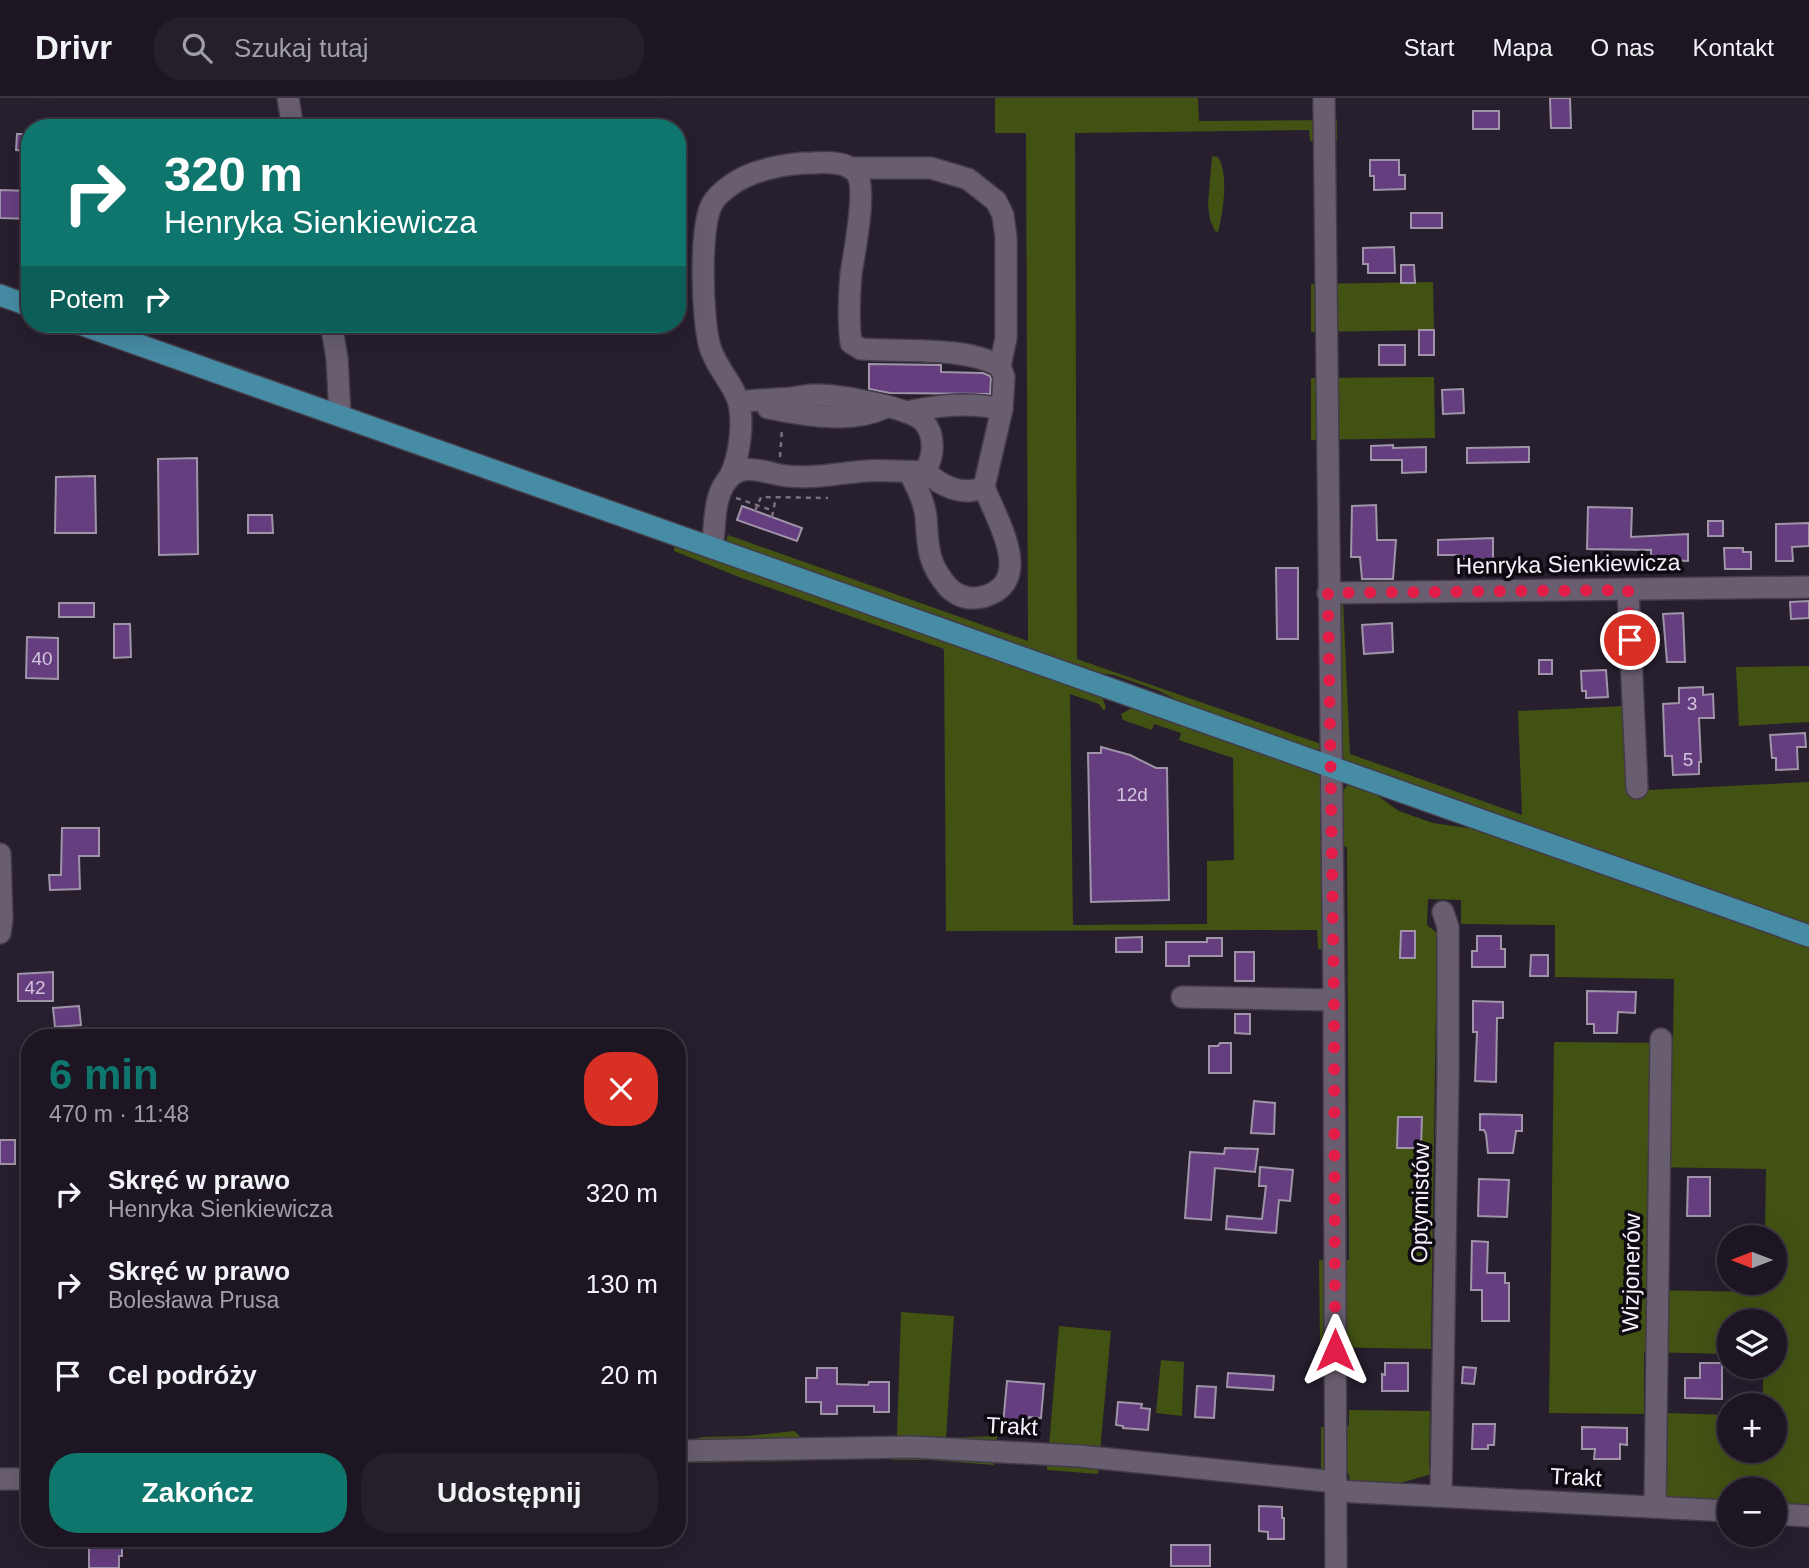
<!DOCTYPE html>
<html lang="pl">
<head>
<meta charset="utf-8">
<style>
  :root { --surface:#1d1622; --page:#251f2a; --text:#f1f3f6; --muted:#a09fa5; --line:#3b3540; --accent:#0f766e }
  body { margin:0; font-family:Helvetica,sans-serif; background:var(--page); color:var(--text); height:100vh; display:flex; flex-direction:column; font-size:26px; white-space:nowrap }
  * { box-sizing:border-box; margin:0 }
  p { font-size:23px; color:var(--muted) }
  .icon { flex:none; width:38px; height:38px; fill:none; stroke:currentColor; stroke-width:2; stroke-linecap:round; stroke-linejoin:round }
  .map { position:relative; flex:1; overflow:hidden }
  .drawer { position:absolute; left:21px; top:931px; width:665px; height:518px; display:flex; flex-direction:column; background:var(--surface); border-radius:28px; box-shadow:0 7px 28px #0002,0 0 0 2px var(--line) }
  .drawer>* { flex:none }
  .hud { position:absolute; left:21px; top:21px; width:665px; height:214px; border-radius:28px; box-shadow:0 7px 28px #0002,0 0 0 2px var(--line); background:#0f766e; color:#fff; overflow:hidden }
  .needle { width:46px; rotate:270deg }
  .controls { position:absolute; left:1717px; top:1127px; display:grid; gap:14px }
  .controls a { display:grid; place-items:center; width:70px; height:70px; border-radius:50%; background:var(--surface); box-shadow:0 7px 28px #0002,0 0 0 2px var(--line); font-size:35px }
  .pin { position:absolute; display:grid; place-items:center; width:60px; height:60px; color:#fff; margin:-30px; border:4px solid #fff; border-radius:50%; box-shadow:0 2px 7px #0007 }
  .me { position:absolute; width:77px; margin:-38px; rotate:0deg; stroke-linejoin:round; filter:drop-shadow(0 0 5px #0008) }
  .turn { display:flex; align-items:center; gap:24px; height:147px; padding:0 28px; font-size:32px }
  .turn .icon { width:91px; height:91px; stroke-width:2.5 }
  .turn b { display:block; font-size:49px; line-height:60px }
  .then { display:flex; align-items:center; height:66px; padding:0 28px; background:#0003; gap:14px; font-size:26px }
  .round { display:grid; place-items:center; flex:none; width:74px; height:74px; border-radius:28px; background:var(--page) }
  .headline { display:flex; align-items:center; justify-content:space-between; height:119px; padding:0 28px }
  h1 { font-size:42px; font-weight:700; line-height:52px; color:var(--accent) }
  .button { display:flex; gap:14px; margin-top:auto; padding:14px 28px }
  .button a { flex:1; height:80px; border-radius:28px; background:var(--accent); color:#fff; font-size:28px; font-weight:700; line-height:80px; text-align:center }
  .button a+a { background:var(--page); color:var(--text) }
  ul { padding:0; list-style:none }
  li { display:flex; align-items:center; gap:21px; height:91px; padding:0 28px }
  li div { flex:1 }
  li b { display:block; font-size:26px }
  li em { font-style:normal }
  header { display:flex; align-items:center; gap:42px; box-sizing:border-box; height:98px; padding:0 35px; background:var(--surface); border-bottom:2px solid var(--line) }
  header strong { font-size:33px }
  nav { display:flex; gap:38px; margin-inline-start:auto; font-size:24px }
  .search { width:490px; height:63px; background:var(--page); display:flex; align-items:center; gap:18px; box-sizing:border-box; padding:0 24px; border-radius:28px; color:var(--muted); font-size:26px }
  .map>svg:first-child { display:block }
  .green { fill:#425213; fill-rule:evenodd }
  .building { fill:#653e80; stroke:#9f94a8; stroke-width:2 }
  .lines { fill:none; stroke-linecap:round; stroke-linejoin:round }
  .minor-casing { stroke:#433b48; stroke-width:24 }
  .major-casing { stroke:#433b48; stroke-width:24 }
  .path { stroke:#79717f; stroke-width:2.5; stroke-dasharray:5 5; stroke-linecap:butt }
  .minor { stroke:#685e70; stroke-width:21 }
  .major { stroke:#478ca5; stroke-width:21 }
  .route { stroke:#e11d48; stroke-width:12; stroke-dasharray:0 21.6 }
  .labels { text-anchor:middle; stroke-width:7; stroke-linejoin:round; paint-order:stroke }
  .number-label { font-size:19px; fill:#d2c4dc }
  .street-label { font-size:23px; fill:#f6f0fb; stroke:#0e0a11 }
</style>
</head>
<body>
<header>
<strong>Drivr</strong>
<div class="search"><svg class="icon" aria-label="search" viewBox="0 0 24 24"><circle cx="10" cy="10" r="6"/><path d="M15 15l6 6"/></svg>Szukaj tutaj</div>
<nav><a>Start</a><a>Mapa</a><a>O nas</a><a>Kontakt</a></nav>
</header>
<div class="map">
<svg width="1809" height="1470" viewBox="0 0 1809 1470">
  <rect width="100%" height="100%" fill="#271e2e"/>
  <g class="green">
    <path d="M995,0H1198L1199,23L1337,22V43H1310L1309,32L1075,35L1077,561L1324,647L1315,654L1211,619L1159,593L1114,577L1084,573L730,448L726,443L728,437L1028,543L1026,35H995Z"/>
    <path d="M1212,58L1218,59C1229,76 1223,115 1218,134L1215,133L1210,122L1208,106Z"/>
    <path d="M1433,184L1434,232L1311,234V186Z"/>
    <path d="M1434,279L1435,340L1311,342V280Z"/>
    <path d="M674,444L1102,599L1106,609L1104,613L1099,606L1070,596L1073,827L1207,826V763L1234,762L1233,660L1179,642L1181,635L1154,626L1152,632L1123,622L1121,616L1134,609L1322,677L1327,846L1322,851H1318L1317,832L946,833L944,551L739,479L674,453Z"/>
    <path d="M1343,502L1350,656L1522,717L1518,613L1624,608L1629,693L1809,684V830L1349,667L1341,659L1335,506Z"/>
    <path d="M1809,568V624L1739,628L1736,569Z"/>
    <path d="M1349,685L1364,688L1399,713L1433,725L1489,733L1809,845V1425L1775,1423L1774,1391H1729V1421L1665,1417L1668,1315L1729,1317V1353H1774V1307H1763V1269H1774V1223H1729V1256L1644,1254V1316L1549,1315L1554,944L1673,945L1674,881L1555,879V827L1461,826V802L1428,801L1427,827L1437,835L1431,1251L1320,1249L1319,1162H1349L1347,749L1339,748L1341,695ZM1648,1069L1766,1071L1765,1139H1774V1185H1765L1764,1194L1646,1192Z"/>
    <path d="M901,1214L954,1218L946,1340L997,1338L994,1367L930,1362H893L897,1338Z"/>
    <path d="M1059,1228L1111,1233L1098,1376L1047,1372Z"/>
    <path d="M1161,1262L1184,1264L1182,1318L1156,1315Z"/>
    <path d="M1349,1312L1430,1313L1429,1368L1453,1370L1351,1399L1349,1376L1321,1372V1329L1349,1328Z"/>
    <path d="M794,1333L802,1340V1363L685,1365L684,1343L703,1339L747,1338Z"/>
  </g>
  <g class="building">
    <path d="M1550,0H1570L1571,30H1551Z"/>
    <rect x="1473" y="13" width="26" height="18"/>
    <path d="M17,36H30V53L16,52Z"/>
    <path d="M1370,62H1399V77H1405V91L1374,92V78H1370Z"/>
    <path d="M0,92L30,93V121L0,120Z"/>
    <rect x="1411" y="115" width="31" height="15"/>
    <path d="M1394,149L1395,175H1368V166H1363V150Z"/>
    <path d="M1401,167H1414L1415,185H1401Z"/>
    <rect x="1419" y="232" width="15" height="25"/>
    <rect x="1379" y="247" width="26" height="20"/>
    <path d="M869,266L941,267V274L983,275L990,278L991,281L990,296L890,295L869,291Z"/>
    <path d="M1463,291L1464,315L1443,316L1442,292Z"/>
    <path d="M1393,347V350L1426,349V374L1402,375V362H1371V348Z"/>
    <path d="M1529,349V364L1467,365V350Z"/>
    <path d="M197,360L198,456L159,457L158,361Z"/>
    <path d="M95,378L96,435H55L56,379Z"/>
    <path d="M1376,407L1377,442H1396L1393,481H1362L1360,459H1351L1352,408Z"/>
    <path d="M742,408L802,430L797,443L737,422Z"/>
    <path d="M1588,409L1632,410L1631,439L1688,436V463L1651,461V452L1587,451Z"/>
    <path d="M248,417H272L273,435H248Z"/>
    <rect x="1708" y="423" width="15" height="15"/>
    <path d="M1809,425V448L1792,449L1793,463H1776V426Z"/>
    <path d="M1493,440V461L1474,462L1459,460V457H1438V442Z"/>
    <path d="M1724,450H1743V454H1751V471H1725Z"/>
    <path d="M1276,470H1298V541H1277Z"/>
    <path d="M1809,503V520L1791,521L1790,504Z"/>
    <rect x="59" y="505" width="35" height="14"/>
    <path d="M1683,515L1685,564H1667L1663,516Z"/>
    <path d="M1392,525L1393,554L1364,556L1362,527Z"/>
    <path d="M114,526H130L131,559L114,560Z"/>
    <path d="M27,539L58,540V581L26,580Z"/>
    <rect x="1539" y="562" width="13" height="14"/>
    <path d="M1606,572L1608,599L1586,600V593H1582L1581,573Z"/>
    <path d="M1703,589V597L1713,596L1714,620H1699L1701,664H1699V676L1673,677L1672,658H1665L1663,606L1679,605V590Z"/>
    <path d="M1805,635L1806,649H1797L1798,671L1776,672V660H1772L1770,637Z"/>
    <path d="M1101,649L1130,657L1156,670H1167L1169,802L1091,804L1088,655H1101Z"/>
    <path d="M62,730H99V758H79L80,791L50,792L49,777H61Z"/>
    <path d="M1401,833H1415V860H1400Z"/>
    <path d="M1477,838H1501V851H1505V869H1472V853H1477Z"/>
    <path d="M1142,839V854H1116V840Z"/>
    <path d="M1207,840H1222V858H1189V868H1166V844H1207Z"/>
    <rect x="1235" y="854" width="19" height="29"/>
    <path d="M1531,857H1548V878H1530Z"/>
    <path d="M53,874V903H18V876Z"/>
    <path d="M1587,893L1636,894L1635,915L1618,914L1617,935H1594V926H1587Z"/>
    <path d="M1473,903L1503,904V920H1497L1496,984L1475,983L1477,934H1473Z"/>
    <path d="M79,908L81,927L55,929L53,910Z"/>
    <path d="M1235,916H1250V936L1235,935Z"/>
    <path d="M1220,945H1231V975H1209V948H1218Z"/>
    <path d="M1254,1003L1275,1005L1274,1036L1251,1035Z"/>
    <path d="M1480,1016L1522,1017V1033H1516L1513,1055H1488L1486,1036L1484,1032H1480Z"/>
    <path d="M1398,1019H1422L1421,1050H1397Z"/>
    <rect x="0" y="1042" width="15" height="24"/>
    <path d="M1225,1050L1258,1051L1255,1074L1215,1070L1211,1122L1185,1120L1190,1054L1224,1056Z"/>
    <path d="M1260,1069L1293,1072L1290,1103L1279,1102L1276,1135L1226,1131L1227,1118L1262,1121L1266,1088H1259Z"/>
    <path d="M1688,1079H1710V1118H1687Z"/>
    <path d="M1479,1081L1509,1082L1507,1119L1478,1118Z"/>
    <path d="M1472,1143L1488,1144L1487,1175H1505V1185H1509V1223H1482V1192H1471Z"/>
    <path d="M1385,1265H1408V1293H1382V1276L1385,1277Z"/>
    <path d="M1700,1265H1722V1301L1685,1300V1280H1700Z"/>
    <path d="M1463,1269L1476,1270L1474,1286L1462,1285Z"/>
    <path d="M817,1270H837V1286L868,1287L869,1284H889V1314H874V1308H837V1316H821V1304H806V1280H817Z"/>
    <path d="M1228,1275L1274,1278L1273,1292L1227,1289Z"/>
    <path d="M1007,1283L1044,1286L1041,1320L1029,1319L1028,1328L1003,1326Z"/>
    <path d="M1197,1288L1216,1289L1214,1320L1195,1319Z"/>
    <path d="M1118,1304L1142,1306L1141,1310L1150,1311L1148,1332L1123,1330V1328L1116,1327Z"/>
    <path d="M1473,1326H1495L1494,1347H1488V1351H1472Z"/>
    <path d="M1582,1329L1627,1330V1347L1620,1346V1361H1594L1595,1351H1582Z"/>
    <path d="M1259,1408L1282,1409V1420H1284V1441H1268V1434L1259,1433Z"/>
    <path d="M89,1440H122V1458H119V1470H89Z"/>
    <rect x="1171" y="1447" width="39" height="21"/>
  </g>
  <g class="lines">
    <defs>
      <g id="minor">
        <path d="M288,0L293,30"/>
        <path d="M1324,0L1334,902L1336,1470"/>
        <path d="M850,70H931L968,81L996,103L1003,117L1006,140V240L1000,268"/>
        <path d="M331,226L337,260L340,317"/>
        <path d="M768,310C803,317 851,326 884,310"/>
        <path d="M906,314C941,307 967,304 1002,311"/>
        <path d="M909,374C917,389 924,403 926,419C928,448 927,465 948,489C958,499 969,502 982,499C1037,485 996,421 984,389"/>
        <path d="M730,378C740,358 746,316 735,295C727,279 715,266 710,249C702,223 699,129 712,106C716,98 724,92 731,87C751,72 787,65 812,65C826,64 848,63 857,76C867,92 854,156 851,176C849,200 848,222 851,245L861,251C903,254 964,248 1000,268L1004,279L1002,311L984,389C962,399 941,388 925,373"/>
        <path d="M712,450C716,427 712,397 730,379C743,365 764,374 780,377C809,382 838,375 866,373C886,371 905,375 925,373C934,358 936,337 923,323C909,309 835,296 814,297C807,297 799,299 792,300C774,302 757,301 739,304"/>
        <path d="M1628,492L1637,690"/>
        <path d="M1328,495L1809,489"/>
        <path d="M0,756L2,821L0,835"/>
        <path d="M1182,899L1334,902"/>
        <path d="M677,1353L912,1349L1079,1358L1336,1384"/>
        <path d="M0,1381H30"/>
        <path d="M1336,1393L1729,1413"/>
        <path d="M1441,1398L1448,976V829L1443,814"/>
        <path d="M1655,1409L1661,941"/>
        <path d="M1774,1416L1809,1418"/>
      </g>
      <g id="major">
        <path d="M0,197L30,208"/>
        <path d="M80,226L1809,838"/>
      </g>
    </defs>
    <use href="#minor" class="minor-casing"/>
    <use href="#major" class="major-casing"/>
    <g class="path">
      <path d="M780,359L782,331"/>
      <path d="M736,400L774,413"/>
      <path d="M755,413L761,399L828,400"/>
      <path d="M772,419L776,399"/>
    </g>
    <use href="#minor" class="minor"/>
    <use href="#major" class="major"/>
  </g>
  <g class="lines">
    <path class="route" d="M1335,1252L1334,902L1328,495L1628,492L1630,542"/>
  </g>
  <g class="labels">
    <g class="number-label">
      <text x="42" y="567">40</text>
      <text x="1692" y="612">3</text>
      <text x="1688" y="668">5</text>
      <text x="1132" y="703">12d</text>
      <text x="35" y="896">42</text>
    </g>
    <g class="street-label">
      <text transform="translate(1568 466) rotate(-1)" y="8">Henryka Sienkiewicza</text>
      <text transform="translate(1420 1105) rotate(-89)" y="8">Optymistów</text>
      <text transform="translate(1631 1175) rotate(-89)" y="8">Wizjonerów</text>
      <text transform="translate(1012 1328) rotate(3)" y="8">Trakt</text>
      <text transform="translate(1576 1379) rotate(3)" y="8">Trakt</text>
    </g>
  </g>
</svg>
<div class="controls">
<a><svg class="needle" viewBox="-14 -14 28 28"><path d="M0-13l5 13h-10z" fill="#e53935"/><path d="M0 13l5-13h-10z" fill="#a09fa5"/></svg></a>
<a><svg class="icon" aria-label="layers" viewBox="0 0 24 24"><path d="M12 4l9 5-9 5-9-5zM3 14l9 5 9-5"/></svg></a>
<a>+</a>
<a>−</a>
</div>
<div class="pin" style="left:1630px;top:542px;background:#d93025"><svg class="icon" aria-label="arrive" viewBox="0 0 24 24"><path d="M6 21V4h12l-3 4 3 4H6"/></svg></div>
<svg class="me" style="left:1335px;top:1252px" viewBox="-20 -20 40 40"><path d="M0-17L14 15 0 8-14 15z" fill="#e11d48" stroke="#fff" stroke-width="4"/></svg>
<div class="hud">
<div class="turn"><svg class="icon" aria-label="right" viewBox="0 0 24 24"><path d="M7 20v-9h11M14 6l5 5-5 5"/></svg><div><b>320 m</b>Henryka Sienkiewicza</div></div>
<div class="then">Potem<svg class="icon" aria-label="right" viewBox="0 0 24 24"><path d="M7 20v-9h11M14 6l5 5-5 5"/></svg></div>
</div>
<section class="drawer">
<div class="headline"><div><h1>6 min</h1><p>470 m · 11:48</p></div><a class="round" style="background:#d93025;color:#fff"><svg class="icon" aria-label="close" viewBox="0 0 24 24"><path d="M6 6l12 12M18 6L6 18"/></svg></a></div>
<ul>
<li><svg class="icon" aria-label="right" viewBox="0 0 24 24"><path d="M7 20v-9h11M14 6l5 5-5 5"/></svg><div><b>Skręć w prawo</b><p>Henryka Sienkiewicza</p></div><em>320 m</em></li>
<li><svg class="icon" aria-label="right" viewBox="0 0 24 24"><path d="M7 20v-9h11M14 6l5 5-5 5"/></svg><div><b>Skręć w prawo</b><p>Bolesława Prusa</p></div><em>130 m</em></li>
<li><svg class="icon" aria-label="arrive" viewBox="0 0 24 24"><path d="M6 21V4h12l-3 4 3 4H6"/></svg><div><b>Cel podróży</b></div><em>20 m</em></li>
</ul>
<div class="button"><a>Zakończ</a><a>Udostępnij</a></div>
</section>
</div>
</body>
</html>
